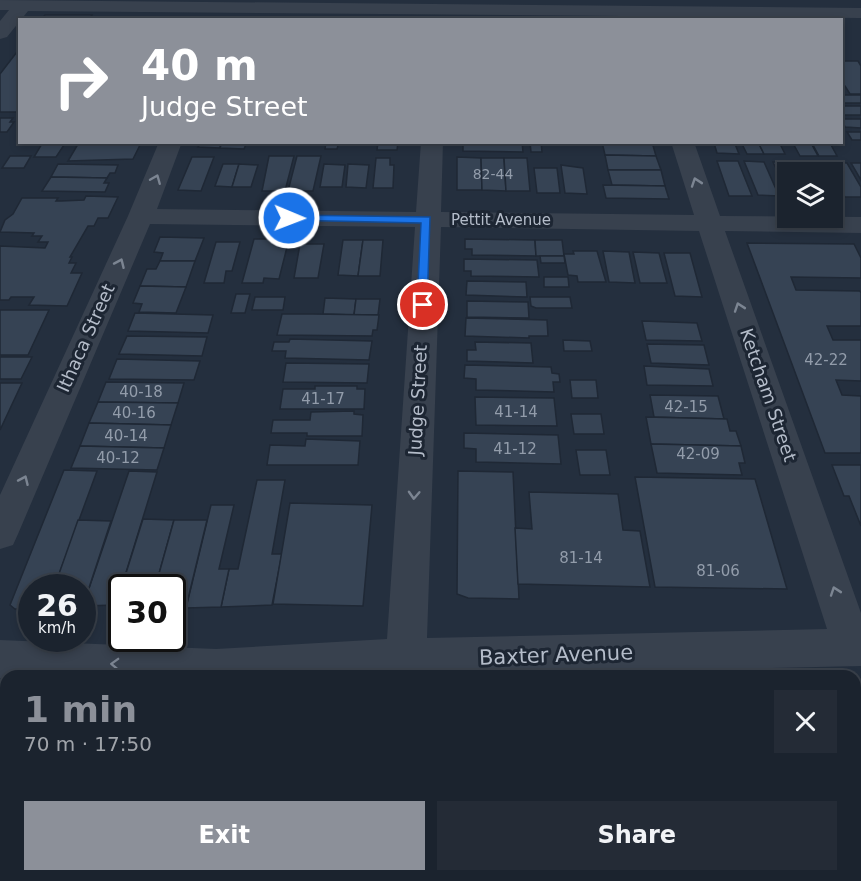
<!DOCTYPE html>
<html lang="en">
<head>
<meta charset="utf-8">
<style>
  :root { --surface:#1b232e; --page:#242b36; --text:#f1f3f6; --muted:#a0a4aa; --line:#39404a; --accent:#8c9099 }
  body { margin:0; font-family:"DejaVu Sans",sans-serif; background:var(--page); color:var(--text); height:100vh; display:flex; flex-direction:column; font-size:22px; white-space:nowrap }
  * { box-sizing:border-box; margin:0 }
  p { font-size:20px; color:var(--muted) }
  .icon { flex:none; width:33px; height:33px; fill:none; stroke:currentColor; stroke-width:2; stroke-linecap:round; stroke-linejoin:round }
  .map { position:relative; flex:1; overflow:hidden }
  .panel { position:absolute; left:0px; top:670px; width:861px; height:212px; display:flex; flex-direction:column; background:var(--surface); border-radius:18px 18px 0 0; box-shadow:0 3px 9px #0003,0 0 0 2px var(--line) }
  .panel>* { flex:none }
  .top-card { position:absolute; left:18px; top:18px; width:825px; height:126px; border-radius:0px; box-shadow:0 3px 9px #0003,0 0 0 2px var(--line); background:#8c9099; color:#fff; overflow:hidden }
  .fabs { position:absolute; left:777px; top:162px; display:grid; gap:12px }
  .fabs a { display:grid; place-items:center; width:66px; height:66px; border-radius:0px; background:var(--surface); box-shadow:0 3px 9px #0003,0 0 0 2px var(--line); font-size:30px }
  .speed { position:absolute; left:18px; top:574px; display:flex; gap:12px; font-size:30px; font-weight:700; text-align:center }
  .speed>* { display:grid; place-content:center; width:78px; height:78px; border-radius:50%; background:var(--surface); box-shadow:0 3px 9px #0003,0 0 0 2px var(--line); line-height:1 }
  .speed small { font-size:15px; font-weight:400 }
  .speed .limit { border:3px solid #111; border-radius:9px; background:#fff; color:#111 }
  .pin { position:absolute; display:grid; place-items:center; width:51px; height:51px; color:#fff; margin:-26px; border:3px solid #fff; border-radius:50%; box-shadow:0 2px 6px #0007 }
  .me { position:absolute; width:66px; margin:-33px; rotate:91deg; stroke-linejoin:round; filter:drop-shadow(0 0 4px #0008) }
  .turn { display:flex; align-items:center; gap:21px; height:126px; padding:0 24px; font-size:27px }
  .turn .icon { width:78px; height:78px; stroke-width:2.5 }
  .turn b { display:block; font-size:42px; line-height:51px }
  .round { display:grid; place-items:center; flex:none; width:63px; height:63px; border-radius:0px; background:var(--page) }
  .summary { display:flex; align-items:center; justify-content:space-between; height:102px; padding:0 24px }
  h1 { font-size:36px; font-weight:700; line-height:45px; color:var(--accent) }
  .action { display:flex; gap:12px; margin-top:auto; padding:12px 24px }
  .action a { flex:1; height:69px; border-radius:0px; background:var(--accent); color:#fff; font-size:24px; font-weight:700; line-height:69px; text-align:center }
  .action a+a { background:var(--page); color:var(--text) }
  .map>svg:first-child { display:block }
  .medical { fill:#32303f }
  .building { fill:#364354; stroke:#1f2835; stroke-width:1.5 }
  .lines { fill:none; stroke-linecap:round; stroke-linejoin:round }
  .minor { fill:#38414e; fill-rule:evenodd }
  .oneway { stroke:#7c8592 }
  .route { fill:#1a73e8; stroke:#114b97; stroke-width:1.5 }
  .labels { text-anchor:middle; stroke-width:6; stroke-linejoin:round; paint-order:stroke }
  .far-number-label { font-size:14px; fill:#929caa }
  .far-street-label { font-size:15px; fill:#b4bcc9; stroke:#1d2633 }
  .number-label { font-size:15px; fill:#929caa }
  .street-label { font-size:18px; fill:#b4bcc9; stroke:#1d2633 }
  .near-street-label { font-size:21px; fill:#b4bcc9; stroke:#1d2633 }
</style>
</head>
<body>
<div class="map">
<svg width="861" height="881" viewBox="0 0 861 881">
  <rect width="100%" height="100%" fill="#242f3e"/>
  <path class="medical" d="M855,691H861V881H473L471,879V876H855Z"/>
  <g class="building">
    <path d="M45,15H92L89,20H41Z"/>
    <path d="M20,48V112H0V74Z"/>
    <path d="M842,61H858L861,66V94H850L845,86H842Z"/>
    <rect x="842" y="95" width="19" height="8"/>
    <rect x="842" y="106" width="19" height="9"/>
    <path d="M0,118H13L10,122H14L7,132H0Z"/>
    <path d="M842,119H861V128L845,127Z"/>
    <path d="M847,132H861V140H852Z"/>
    <path d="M43,142H66L56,157H34Z"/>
    <path d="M201,142H221L220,148L198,147Z"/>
    <path d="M222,142H247L244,149L220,148Z"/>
    <path d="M326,142H339L337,149H325Z"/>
    <path d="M378,142H398L397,150H377Z"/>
    <path d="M463,142H522L523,152L463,151Z"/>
    <path d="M530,142H541L542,152H531Z"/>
    <path d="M602,142H652L656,156L605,155Z"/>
    <path d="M714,143L735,144L739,154L717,153Z"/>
    <path d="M78,144H133L140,145L133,159L68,161Z"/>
    <path d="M742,144H759L764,154H747Z"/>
    <path d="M759,144H780L785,154H764Z"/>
    <path d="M794,145H812L818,156H800Z"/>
    <path d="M813,145H831L837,156H819Z"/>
    <path d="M605,155L656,156L661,170H608Z"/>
    <path d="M10,156H31L24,168H2Z"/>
    <path d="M269,156H294L285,191H262Z"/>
    <path d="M297,156H321L313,191H290L289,187Z"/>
    <path d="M192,157H214L201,191L178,190Z"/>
    <path d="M457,157L481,158L482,190H457Z"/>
    <path d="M376,158H390V165H394L393,188H373Z"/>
    <path d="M481,158H504L506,191L482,190Z"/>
    <path d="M504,158H527L530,191H506Z"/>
    <path d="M717,161H738L752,196H729Z"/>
    <path d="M744,161L764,162L779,196L758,195Z"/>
    <path d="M773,162H793L798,172H788V194Z"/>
    <path d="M798,162L818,163L824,172H803Z"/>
    <path d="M827,162L847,163L861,187V197H845Z"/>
    <path d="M851,163H861V180Z"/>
    <path d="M58,164L118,165L115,173H110L107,178L51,177Z"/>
    <path d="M223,164H239L232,187L215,186Z"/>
    <path d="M239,164L258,165L251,187H232Z"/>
    <path d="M324,164L345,165L342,187H320Z"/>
    <path d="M348,164L369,165L366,188L346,187Z"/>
    <path d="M561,165L583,168L587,194L565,193Z"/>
    <path d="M534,168H557L560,193H537Z"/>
    <path d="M608,170H661L665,186L612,185Z"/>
    <path d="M51,177L107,178L104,183H109L105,192L42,191Z"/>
    <path d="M603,185L665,186L669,199L606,198Z"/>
    <path d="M86,196L118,197L108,218H98L94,226H88L70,257H72L69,263H76L71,273H82L67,306L29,305L34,297H11L9,300H0V246L45,248L48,242H38L42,236H32L34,233L0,232L5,220L13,214L22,198H58L56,201H61L84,200Z"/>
    <path d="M160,237L204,238L195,261H160L163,253L154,252Z"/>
    <path d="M254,239H274L273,243H288L279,279L264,278L263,283H242Z"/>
    <path d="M465,239L535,240L536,256L472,255V249H465Z"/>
    <path d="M343,240H363L358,276L338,275Z"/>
    <path d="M363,240H383L380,276H358Z"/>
    <path d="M535,240H562L564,256H536Z"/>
    <path d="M216,242H240L232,271H226L224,283H204Z"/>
    <path d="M747,243L854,244L861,258V278L791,277L796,290L860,291L861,293V326H827L833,340H861V381L836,380L842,395L861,396V453H825Z"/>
    <path d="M300,244H324L318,278H294Z"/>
    <path d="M573,251H597L606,282H578L577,276L568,275L564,254H574Z"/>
    <path d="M603,251L629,252L635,283L609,282Z"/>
    <path d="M633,252L659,253L667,283H640Z"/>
    <path d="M664,253H690L702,297L675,296Z"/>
    <path d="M540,256H564L565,263H541Z"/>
    <path d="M464,259L537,260L539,277L471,276V271H464Z"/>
    <path d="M160,261H195L186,287L140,286L147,269H156Z"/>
    <path d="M544,277H568L569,287H544Z"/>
    <path d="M467,281L526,282L527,297L466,295Z"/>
    <path d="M140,286L186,287L176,313L139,312L142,304L133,303Z"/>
    <path d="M236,294H250L245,313H231Z"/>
    <path d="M255,297H285L283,310H252Z"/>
    <path d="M530,297H570L572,308H536L531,306Z"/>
    <path d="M325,298L356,299L354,315L323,314Z"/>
    <path d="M356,299H380L378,315H354Z"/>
    <path d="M467,301L528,302L529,318L467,317Z"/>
    <path d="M0,310H49L28,355H0Z"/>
    <path d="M135,313L213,315L208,333L128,331Z"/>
    <path d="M282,314H313L379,315L377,330H373L372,336L277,335Z"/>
    <path d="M466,318L547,320L548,336H529V338L465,336Z"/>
    <path d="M642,321L697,323L702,341L646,340Z"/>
    <path d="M127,336L207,337L202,356L119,354Z"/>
    <path d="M290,339L372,341L369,360L285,358L286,351H272L274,342H289Z"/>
    <path d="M563,340L590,341L592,351H564Z"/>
    <path d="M475,342L531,343L533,363L467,361V350H476Z"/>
    <path d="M647,344L704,345L709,365L651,363Z"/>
    <path d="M0,357H32L21,379H0Z"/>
    <path d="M117,359L200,361L194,380L109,379Z"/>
    <path d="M286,363L369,364L367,383L283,382Z"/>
    <path d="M465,365L551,367L552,373L559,374L560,382H553L554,392L476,390V379L464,378Z"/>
    <path d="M644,366L709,369L713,386L647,385Z"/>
    <path d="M570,380H596L598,398H572Z"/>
    <path d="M106,382L184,383L178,403L98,402Z"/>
    <path d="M0,383H22L0,430Z"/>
    <path d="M315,386H357V389H365L364,409H280L283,389H315Z"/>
    <path d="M650,395L718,396L724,419L654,417Z"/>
    <path d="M475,397L554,398L557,426L476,425Z"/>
    <path d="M98,402L178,403L171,425L89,423Z"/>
    <path d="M354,411V414L363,415L362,436H307V433H271L273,420H310L311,412Z"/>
    <path d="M571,414H601L604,434H574Z"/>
    <path d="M646,417L727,419L730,431H736L741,446L651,444Z"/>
    <path d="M89,423L171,425L164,448L80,446Z"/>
    <path d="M464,433L558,435L561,464L476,462V449L464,448Z"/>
    <path d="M306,439L360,441L358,465H267L270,445L305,446Z"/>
    <path d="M651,444L741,446L745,463H739L742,475L657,473Z"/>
    <path d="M80,446L164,448L157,470L71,468Z"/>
    <path d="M576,450H606L610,475H580Z"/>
    <path d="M832,465H861V526L849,496H844Z"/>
    <path d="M64,470L97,471L54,588H32V609H15L10,605Z"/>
    <path d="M129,471L157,472L116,605L83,606Z"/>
    <path d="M458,471L513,472L519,599L468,598L457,594Z"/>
    <path d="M635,477L755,479L787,589L655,587Z"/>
    <path d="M257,480H285L272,554H282L272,605L221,607L229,569H238Z"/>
    <path d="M529,492L618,494L623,530L640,531L650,587L518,584L515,528L532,529Z"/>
    <path d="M290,503L372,505L363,606L273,604Z"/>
    <path d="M211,505H234L219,569H229L221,607L186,608Z"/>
    <path d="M143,519L174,520L155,588H122V605H116Z"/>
    <path d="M78,520L111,521L83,606L82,588H54Z"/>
    <path d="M174,520H207L187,603H172V588H155Z"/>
    <path d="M855,775H861V881H820L818,876H855Z"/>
    <path d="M6,843V876H28L30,881H0V847Z"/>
    <path d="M28,876H80L82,881H30Z"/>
    <path d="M105,876H134L133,881H104Z"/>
    <path d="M285,876H365L368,881H285Z"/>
  </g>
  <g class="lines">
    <g class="minor">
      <path d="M0,0L861,8V18L28,11L7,37L0,39V21L9,10H0Z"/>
      <path d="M159,142H182L157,209L416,212L421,142H443L441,212L694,215L671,142H694L720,216L861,217V233L725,231L861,613V666L424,676L0,678V640L216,649L387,639L415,227L150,224L18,534L13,545L0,549V495L128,216ZM441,227L699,231L827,629L427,638Z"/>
      <path d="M6,766V812L0,815V768Z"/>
      <path d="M416,876H465L467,881H418Z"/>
    </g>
  </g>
  <defs><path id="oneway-chevron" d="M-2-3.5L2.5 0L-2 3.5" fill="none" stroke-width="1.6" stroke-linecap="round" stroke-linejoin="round" transform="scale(1.5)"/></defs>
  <g class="oneway">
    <use href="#oneway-chevron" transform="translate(156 179) rotate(-68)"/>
    <use href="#oneway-chevron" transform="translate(696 182) rotate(-109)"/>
    <use href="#oneway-chevron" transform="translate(120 263) rotate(-66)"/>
    <use href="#oneway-chevron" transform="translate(739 307) rotate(-109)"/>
    <use href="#oneway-chevron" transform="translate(24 480) rotate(-66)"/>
    <use href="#oneway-chevron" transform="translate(414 495) rotate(93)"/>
    <use href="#oneway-chevron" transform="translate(835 591) rotate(-109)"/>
    <use href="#oneway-chevron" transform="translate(115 664) rotate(-178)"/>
  </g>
  <path class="route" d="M289,215L430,217L427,308L423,309L417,305L421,223L285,220V216Z"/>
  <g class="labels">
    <g class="far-number-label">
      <text x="493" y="179">82-44</text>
    </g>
    <g class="far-street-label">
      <text x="501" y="225">Pettit Avenue</text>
    </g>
    <g class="number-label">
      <text x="826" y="365">42-22</text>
      <text x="141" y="397">40-18</text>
      <text x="323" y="404">41-17</text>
      <text x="686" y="412">42-15</text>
      <text x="516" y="417">41-14</text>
      <text x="134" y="418">40-16</text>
      <text x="126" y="441">40-14</text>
      <text x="515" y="454">41-12</text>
      <text x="698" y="459">42-09</text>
      <text x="118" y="463">40-12</text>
      <text x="581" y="563">81-14</text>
      <text x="718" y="576">81-06</text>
    </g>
    <g class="street-label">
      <text transform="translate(86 338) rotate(-66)" y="6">Ithaca Street</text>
      <text transform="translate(768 395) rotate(71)" y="6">Ketcham Street</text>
      <text transform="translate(418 400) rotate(-87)" y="6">Judge Street</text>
    </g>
    <g class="near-street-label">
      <text transform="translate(556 655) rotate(-2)" y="7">Baxter Avenue</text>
    </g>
  </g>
</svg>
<div class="fabs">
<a><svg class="icon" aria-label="layers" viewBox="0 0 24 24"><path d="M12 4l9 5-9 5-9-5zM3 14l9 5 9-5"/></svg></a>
</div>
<div class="speed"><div>26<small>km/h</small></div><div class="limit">30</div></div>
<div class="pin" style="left:423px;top:305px;background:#d93025"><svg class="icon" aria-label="arrive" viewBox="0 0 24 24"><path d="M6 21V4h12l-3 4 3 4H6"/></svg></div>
<svg class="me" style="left:289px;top:218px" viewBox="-20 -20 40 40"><circle r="17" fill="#1a73e8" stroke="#fff" stroke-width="3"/><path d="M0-11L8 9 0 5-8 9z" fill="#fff"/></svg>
<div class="top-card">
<div class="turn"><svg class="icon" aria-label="right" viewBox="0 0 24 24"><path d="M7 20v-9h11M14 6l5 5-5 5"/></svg><div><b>40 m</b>Judge Street</div></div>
</div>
<section class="panel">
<div class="summary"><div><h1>1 min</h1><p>70 m · 17:50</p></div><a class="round"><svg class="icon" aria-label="close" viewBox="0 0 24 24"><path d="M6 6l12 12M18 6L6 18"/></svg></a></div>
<div class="action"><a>Exit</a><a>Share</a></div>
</section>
</div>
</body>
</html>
